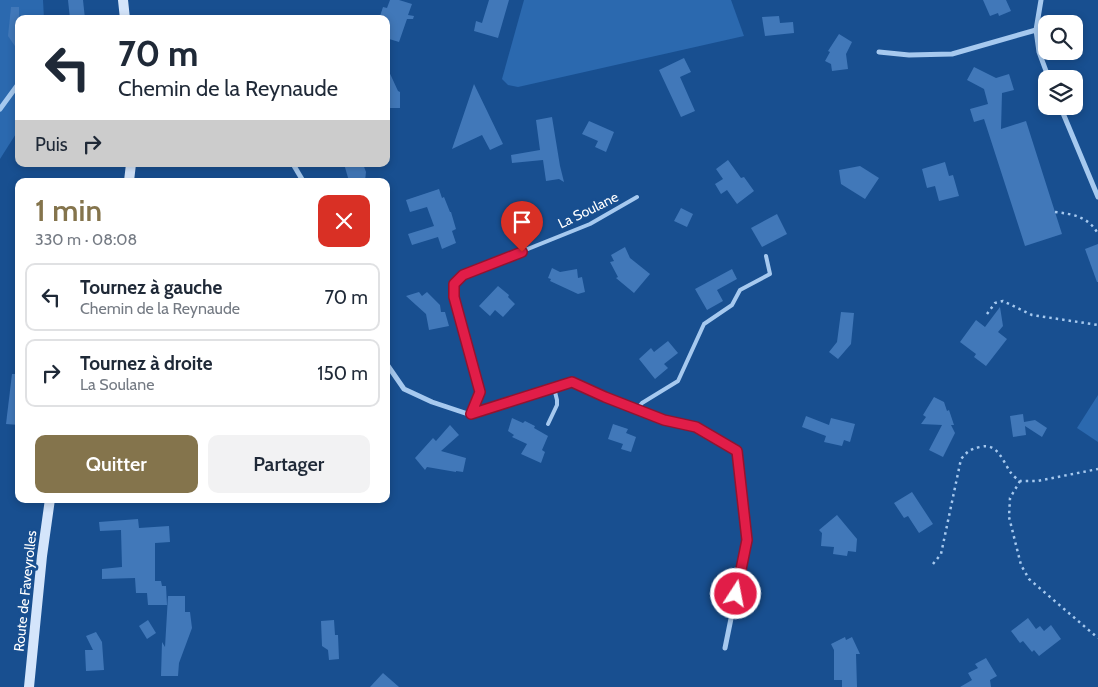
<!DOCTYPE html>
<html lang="fr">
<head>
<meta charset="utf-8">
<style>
  :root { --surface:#fff; --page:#f2f2f3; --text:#1f2937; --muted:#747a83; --line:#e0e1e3; --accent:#84744c }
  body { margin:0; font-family:Cabin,sans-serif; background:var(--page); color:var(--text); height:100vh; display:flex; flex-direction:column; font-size:19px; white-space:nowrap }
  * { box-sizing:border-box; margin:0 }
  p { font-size:16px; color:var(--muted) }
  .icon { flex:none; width:28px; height:28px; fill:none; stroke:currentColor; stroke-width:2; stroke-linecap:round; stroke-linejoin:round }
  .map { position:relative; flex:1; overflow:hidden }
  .sheet { position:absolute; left:15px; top:178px; width:375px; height:325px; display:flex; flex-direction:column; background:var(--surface); border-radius:10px; box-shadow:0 2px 8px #0003 }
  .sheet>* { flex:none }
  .banner { position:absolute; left:15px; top:15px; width:375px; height:152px; border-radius:10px; box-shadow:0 2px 8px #0003; background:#fff; color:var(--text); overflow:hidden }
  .tools { position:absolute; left:1038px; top:15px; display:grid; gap:10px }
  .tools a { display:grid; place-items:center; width:45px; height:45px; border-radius:10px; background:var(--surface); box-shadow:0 2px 8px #0003; font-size:25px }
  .pin { position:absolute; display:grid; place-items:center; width:42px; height:42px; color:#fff; margin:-51px -21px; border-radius:50% 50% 50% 0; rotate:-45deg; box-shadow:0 0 5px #0007 }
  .pin .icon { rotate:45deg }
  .me { position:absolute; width:55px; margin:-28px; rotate:11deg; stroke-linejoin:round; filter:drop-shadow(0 0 4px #0008) }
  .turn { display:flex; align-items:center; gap:18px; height:105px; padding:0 20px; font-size:22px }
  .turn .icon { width:65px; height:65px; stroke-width:2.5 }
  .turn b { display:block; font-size:35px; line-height:42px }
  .then { display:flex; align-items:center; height:48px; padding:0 20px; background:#0003; gap:10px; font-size:19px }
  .round { display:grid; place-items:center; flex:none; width:52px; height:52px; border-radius:10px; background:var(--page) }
  .headline { display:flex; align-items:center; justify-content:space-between; height:85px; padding:0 20px }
  h1 { font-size:30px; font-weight:600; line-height:38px; color:var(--accent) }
  .button { display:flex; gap:10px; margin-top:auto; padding:10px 20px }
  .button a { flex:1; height:58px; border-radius:10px; background:var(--accent); color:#fff; font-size:20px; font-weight:600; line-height:58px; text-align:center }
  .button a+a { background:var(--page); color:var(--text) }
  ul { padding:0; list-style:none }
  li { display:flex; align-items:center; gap:15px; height:68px; margin:0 10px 8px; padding:0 10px; border:2px solid var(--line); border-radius:10px }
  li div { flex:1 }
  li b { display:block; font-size:19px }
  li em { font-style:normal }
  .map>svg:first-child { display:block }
  .green { fill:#2b69af }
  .building { fill:#4178b9 }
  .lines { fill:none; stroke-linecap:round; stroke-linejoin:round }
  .path { stroke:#a6c9ef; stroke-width:2.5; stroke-dasharray:2.5 4; stroke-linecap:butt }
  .service { stroke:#a6c9ef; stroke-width:4 }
  .minor { stroke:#a6c9ef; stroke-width:5 }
  .secondary { stroke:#d4e5fb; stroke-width:10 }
  .route-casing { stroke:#92132f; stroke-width:12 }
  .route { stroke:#e11d48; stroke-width:9 }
  .labels { text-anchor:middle; stroke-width:5; stroke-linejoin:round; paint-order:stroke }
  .street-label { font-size:14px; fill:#fff; stroke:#184f90 }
</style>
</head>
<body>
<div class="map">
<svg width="1098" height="687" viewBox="0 0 1098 687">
  <rect width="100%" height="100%" fill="#184f90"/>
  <g class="green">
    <path d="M0,0H43L44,19H19V129L0,159Z"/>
    <path d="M524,0H731L744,36L518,87L508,85L502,79Z"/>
    <path d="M1098,395V442L1077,428Z"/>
  </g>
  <g class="building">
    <path d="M68,0H83L85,19H70Z"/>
    <path d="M390,0H399L412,4L408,15L414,16L413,19H407L399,42L386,38V19H379L383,7L387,8Z"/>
    <path d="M489,0H509L498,38L474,31L476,21L482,23Z"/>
    <path d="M983,0H1006L1011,11L999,16L998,13L990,16Z"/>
    <path d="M11,7H19V52L8,36Z"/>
    <path d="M779,16L780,23L793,22L794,33L765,36L762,17Z"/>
    <path d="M839,34L852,42L846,54L848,69L832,71L831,64L825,61L830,52L828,51Z"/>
    <path d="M684,58L691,72L680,77L695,111L681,117L659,70Z"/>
    <path d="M386,65L398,91L400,92V108H386Z"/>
    <path d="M974,67L996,78L1009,74L1014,90L1002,93L1001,129L1026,121L1062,234L1025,246L984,119L974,122L970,109L988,104L984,89L967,80Z"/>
    <path d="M474,84L503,144L490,150L482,135L452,149Z"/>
    <path d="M552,117L560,166L564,182L559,179L546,181L543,160L512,163L511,155L540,150L536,120Z"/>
    <path d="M589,121L614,132L606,152L595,147L598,141L582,134Z"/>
    <path d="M728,160L741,178L744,177L754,191L737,204L727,190L721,194L715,184L723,179L716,169Z"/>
    <path d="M945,162L949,176L953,175L959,196L939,201L935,186L927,188L922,169Z"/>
    <path d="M344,164H363L366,172L365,181H349Z"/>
    <path d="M860,166L879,178L865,199L841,184L839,170Z"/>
    <path d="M439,189L442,198L444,197L450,212H451L456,229L452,231L456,243L442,249L438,237L412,245L408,234L434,226L427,207L410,212L406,200Z"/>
    <path d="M681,208L693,214L687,227L674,221Z"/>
    <path d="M777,214L787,234L762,247L751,228Z"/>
    <path d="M1098,244V282H1097L1085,249Z"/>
    <path d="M625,247L630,258L650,274L634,293L616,278L618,277L610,262L614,261L611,255Z"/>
    <path d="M552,268L560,272L577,269L578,278L582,277L585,292L578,294L550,281L551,279L548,278Z"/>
    <path d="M732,269L737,279L717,290L723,301L707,310L695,289Z"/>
    <path d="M498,286L509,295L508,297L515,304L503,317L495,310L490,316L479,306Z"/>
    <path d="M419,292L422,296L427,292L440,305L441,312H445L449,326L429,330L426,314L406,296Z"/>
    <path d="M1000,307L1003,326L998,332L1007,339L986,366L974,357L976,354L960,342L976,320L985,327Z"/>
    <path d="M841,312L854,313L851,344L838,359L829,352L837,342Z"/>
    <path d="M668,341L678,353L664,364L668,368L655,379L639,359L651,348L654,352Z"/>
    <path d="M12,374H19V425L6,424Z"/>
    <path d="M934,397L944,402L947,411L949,410L954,425H951L955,433L943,457L929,450L942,425L921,424L926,417L923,415Z"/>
    <path d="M1023,414L1024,422L1035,420L1047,428L1042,437L1025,426L1026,435L1013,437L1010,416Z"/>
    <path d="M806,416L829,425L831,418L855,424L850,442L844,440L842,446L824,442L826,436L802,427Z"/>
    <path d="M512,418L523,423L525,421L535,426L534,428L548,436L542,450L545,452L541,463L521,454L527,444L512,437L514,435L508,431Z"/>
    <path d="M613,424L628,429L626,433L636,437L631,452L621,449L623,444L608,439Z"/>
    <path d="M450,425L459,435L441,451L466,458L463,472L456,471V472L427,467L425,470L415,458L433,438L436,441Z"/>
    <path d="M912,492L933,524L919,533L908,516L904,518L894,503Z"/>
    <path d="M837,515L857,539L856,552L848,551L847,556L833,554L834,547L821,546L822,533L819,530Z"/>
    <path d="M138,519L139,528L169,526L170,542L155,543V581H161L162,586H166L167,605H148L147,593H136L135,578L102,579V569L122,567L121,530L100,531L99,522Z"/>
    <path d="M168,596H185V612H190L192,628L179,663L178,676H161L162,642L165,647Z"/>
    <path d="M1028,618L1036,629L1040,626L1044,631L1051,625L1061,639L1039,656L1034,650L1032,652L1023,641L1020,643L1011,631Z"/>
    <path d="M148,620L156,633L147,639L139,626Z"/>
    <path d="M334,620L335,635H338L339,659L329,660L328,650L322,646L321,621Z"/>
    <path d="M96,632L102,642L104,670L86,671L85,650H93L86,636Z"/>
    <path d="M845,637L846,640L852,637L860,654H856L857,687H842V680H834V650L831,644Z"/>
    <path d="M986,658L997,676L990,680L991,687H960L972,680L968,673L978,668L975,664Z"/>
    <path d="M383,673L399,687H370Z"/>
  </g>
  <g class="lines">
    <g class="path">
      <path d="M1055,212C1073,214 1089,217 1098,234"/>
      <path d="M987,314L995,303L1003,301L1032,315L1098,325"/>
      <path d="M1020,481L1010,498L1009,517L1021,565L1029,579L1098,638"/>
      <path d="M933,564L941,554L961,459C967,452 970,449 980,447C998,442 1003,462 1011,473C1013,476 1017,479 1020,481H1037L1098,469"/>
    </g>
    <g class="service">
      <path d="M637,409L642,403L678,381L704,324L732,305L740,290L770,274L766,256"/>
      <path d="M471,415L480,392L454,297V284L463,275L590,224L637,197"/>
      <path d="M548,424L557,405V400L554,388"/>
    </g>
    <g class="minor">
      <path d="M1041,0L1036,30L1039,52L1049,79"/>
      <path d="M879,52L909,55L952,54L1036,30"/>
      <path d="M1060,106L1098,197"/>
      <path d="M0,109L19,83"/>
      <path d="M293,164L303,181"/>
      <path d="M386,363L404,389L432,402L471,415L572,382L605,397L664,419L696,427L737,451L747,540L725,648"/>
    </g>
    <g class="secondary">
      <path d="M123,0L125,19"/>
      <path d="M129,181L131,164"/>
      <path d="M29,687L42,556L50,499"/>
    </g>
  </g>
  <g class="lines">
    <defs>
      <path id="route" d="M522,252L463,275L454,284V297L480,392L471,414L572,382L605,397L664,420L696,427L737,451L747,540L736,594"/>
    </defs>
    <use href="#route" class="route-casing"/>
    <use href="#route" class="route"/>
  </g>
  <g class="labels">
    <g class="street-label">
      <text transform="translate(588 210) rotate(-26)" y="5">La Soulane</text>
      <text transform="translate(25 591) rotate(-84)" y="5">Route de Faveyrolles</text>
    </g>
  </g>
</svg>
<div class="tools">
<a><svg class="icon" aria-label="search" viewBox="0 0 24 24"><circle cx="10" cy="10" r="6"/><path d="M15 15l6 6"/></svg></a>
<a><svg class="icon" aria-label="layers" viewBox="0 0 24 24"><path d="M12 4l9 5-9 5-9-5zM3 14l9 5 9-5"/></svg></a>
</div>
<div class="pin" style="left:522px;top:252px;background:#d93025"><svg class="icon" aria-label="arrive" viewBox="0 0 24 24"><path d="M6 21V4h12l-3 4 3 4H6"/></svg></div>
<svg class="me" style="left:736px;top:594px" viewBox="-20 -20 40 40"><circle r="17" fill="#e11d48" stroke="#fff" stroke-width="3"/><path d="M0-11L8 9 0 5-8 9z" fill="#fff"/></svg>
<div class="banner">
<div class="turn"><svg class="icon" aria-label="left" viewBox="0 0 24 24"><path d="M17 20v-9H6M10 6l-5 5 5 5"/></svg><div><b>70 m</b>Chemin de la Reynaude</div></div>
<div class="then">Puis<svg class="icon" aria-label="right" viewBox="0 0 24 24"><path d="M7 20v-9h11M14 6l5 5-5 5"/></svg></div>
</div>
<section class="sheet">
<div class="headline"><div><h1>1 min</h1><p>330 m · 08:08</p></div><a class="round" style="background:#d93025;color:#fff"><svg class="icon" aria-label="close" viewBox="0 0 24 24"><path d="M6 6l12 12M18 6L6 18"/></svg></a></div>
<ul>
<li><svg class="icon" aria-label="left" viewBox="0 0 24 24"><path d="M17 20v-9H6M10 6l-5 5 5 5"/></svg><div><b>Tournez à gauche</b><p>Chemin de la Reynaude</p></div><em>70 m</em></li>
<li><svg class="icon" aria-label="right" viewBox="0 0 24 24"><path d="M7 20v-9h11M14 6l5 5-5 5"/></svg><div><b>Tournez à droite</b><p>La Soulane</p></div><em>150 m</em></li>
</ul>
<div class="button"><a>Quitter</a><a>Partager</a></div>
</section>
</div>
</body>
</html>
